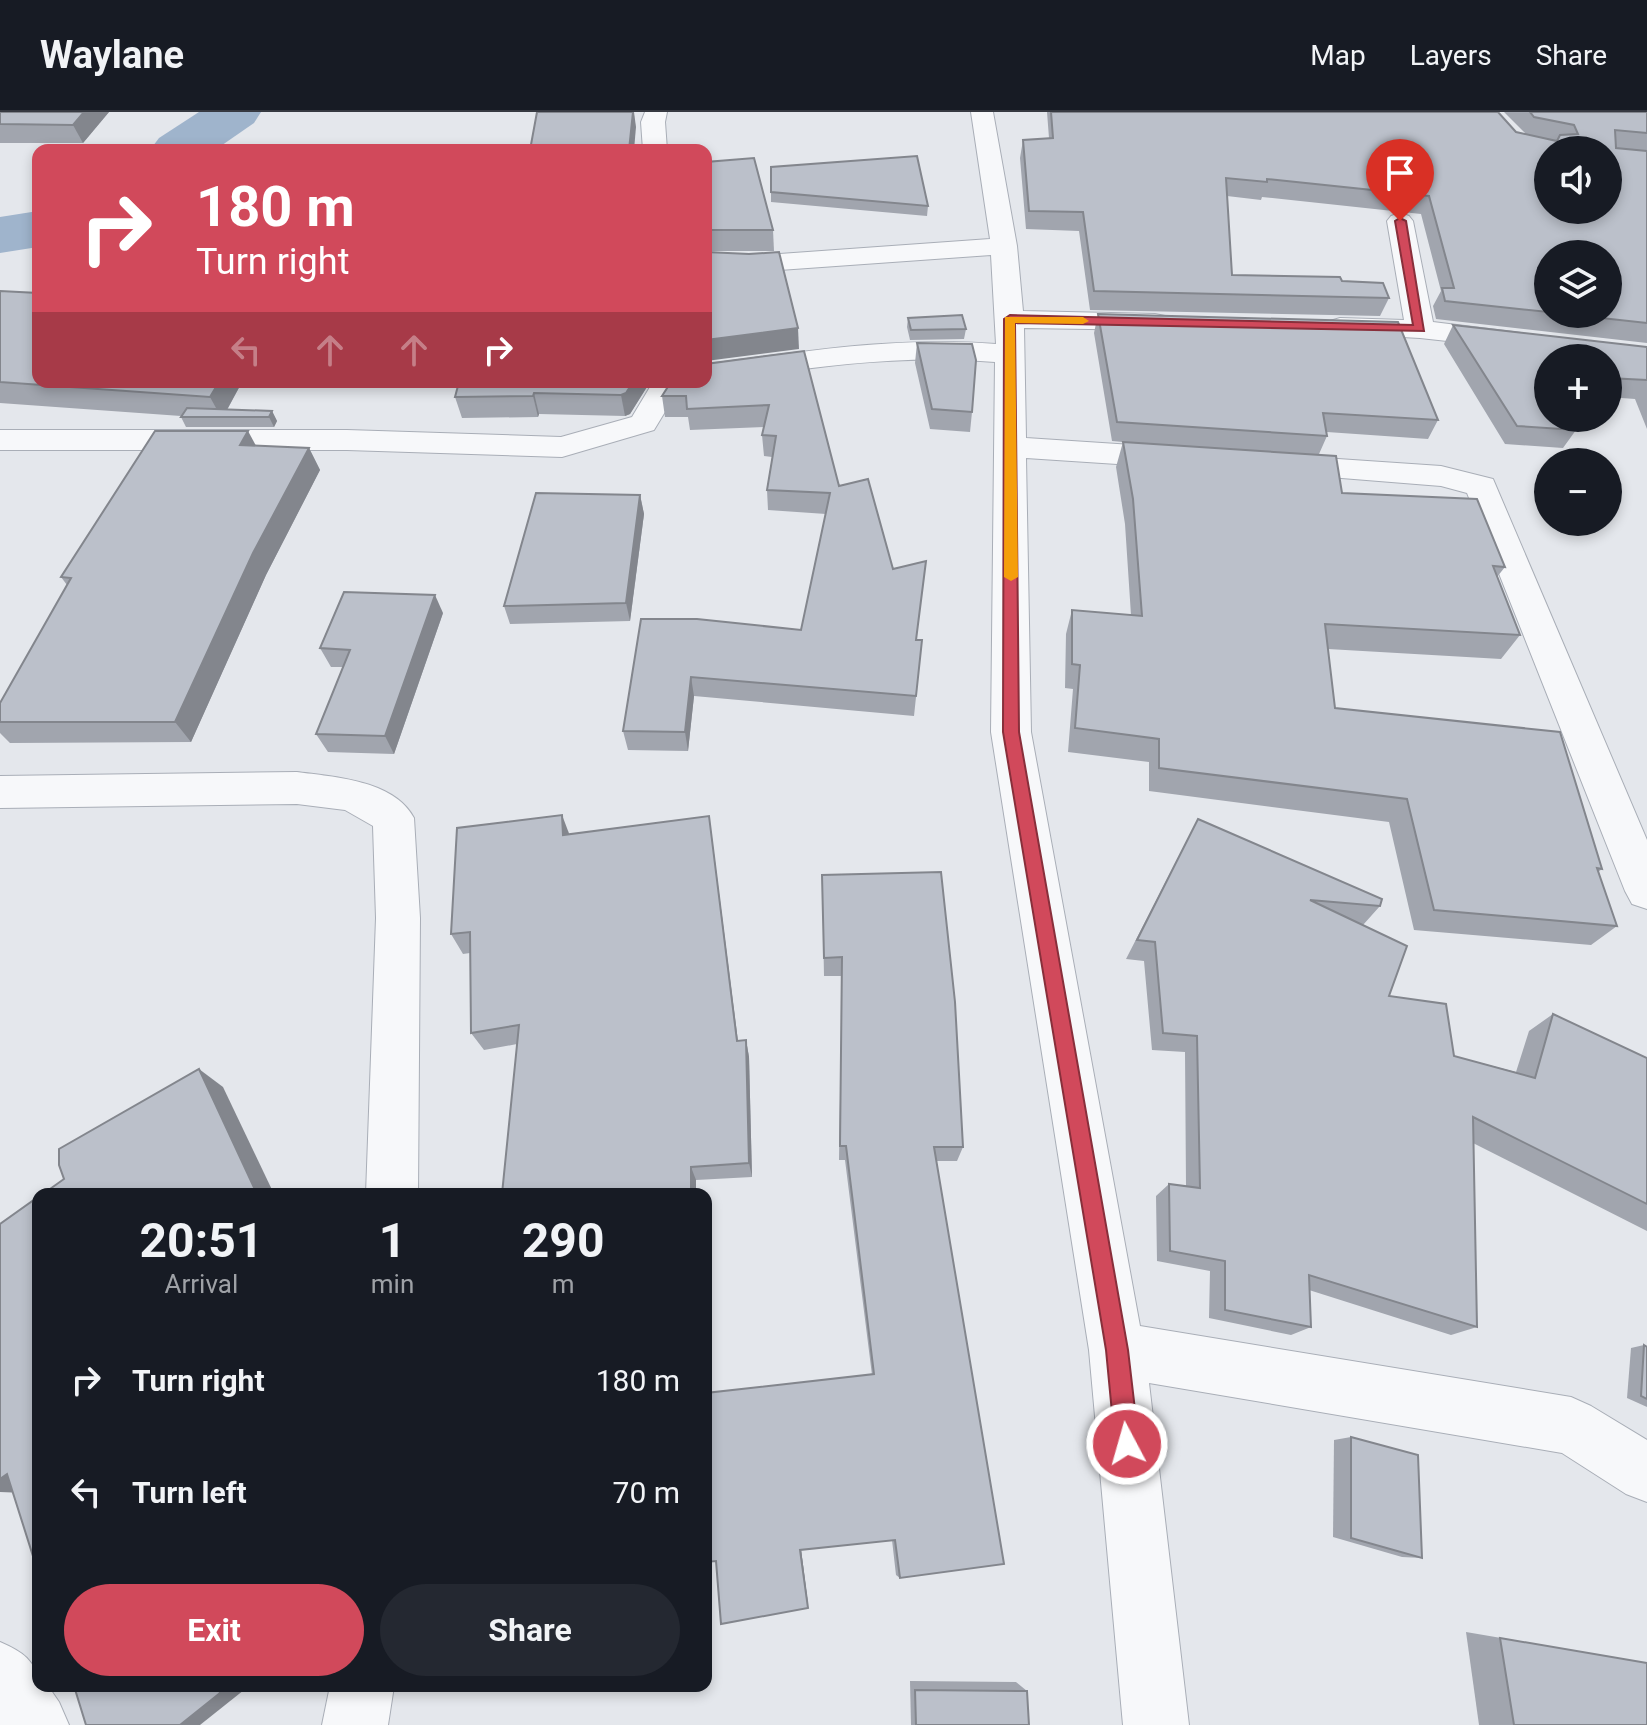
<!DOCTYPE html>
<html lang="en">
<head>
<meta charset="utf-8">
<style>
  :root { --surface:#171b24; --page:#242831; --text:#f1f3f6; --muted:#9ea1a6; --line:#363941; --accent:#d1495b }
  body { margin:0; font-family:Roboto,sans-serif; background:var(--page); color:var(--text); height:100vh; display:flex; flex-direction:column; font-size:30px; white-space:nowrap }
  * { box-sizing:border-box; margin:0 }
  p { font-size:26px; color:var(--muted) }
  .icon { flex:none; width:44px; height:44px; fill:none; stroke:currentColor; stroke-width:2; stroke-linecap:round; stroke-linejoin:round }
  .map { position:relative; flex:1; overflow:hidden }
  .sheet { position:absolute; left:32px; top:1076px; width:680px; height:504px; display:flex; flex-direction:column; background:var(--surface); border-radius:16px; box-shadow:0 4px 12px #0003 }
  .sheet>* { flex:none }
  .hud { position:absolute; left:32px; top:32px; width:680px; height:244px; border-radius:16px; box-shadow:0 4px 12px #0003; background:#d1495b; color:#fff; overflow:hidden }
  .buttons { position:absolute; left:1534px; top:24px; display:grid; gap:16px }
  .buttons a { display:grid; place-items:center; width:88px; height:88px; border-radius:50%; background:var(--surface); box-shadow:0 4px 12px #0003; font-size:40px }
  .pin { position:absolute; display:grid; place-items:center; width:68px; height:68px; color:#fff; margin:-82px -34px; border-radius:50% 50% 50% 0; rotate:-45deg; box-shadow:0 0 8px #0007 }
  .pin .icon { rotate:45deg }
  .me { position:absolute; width:88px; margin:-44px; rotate:354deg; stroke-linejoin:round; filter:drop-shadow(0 0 6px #0008) }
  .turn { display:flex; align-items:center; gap:28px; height:168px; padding:0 32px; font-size:36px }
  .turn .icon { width:104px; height:104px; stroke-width:2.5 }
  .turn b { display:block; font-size:56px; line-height:68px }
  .lanes { display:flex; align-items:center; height:76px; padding:0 32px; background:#0003; justify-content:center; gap:40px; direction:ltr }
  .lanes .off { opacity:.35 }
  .eta { display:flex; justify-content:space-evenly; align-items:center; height:136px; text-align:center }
  .eta b { font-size:48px; font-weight:700; line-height:56px }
  .cta { display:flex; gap:16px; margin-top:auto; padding:16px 32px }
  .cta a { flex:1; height:92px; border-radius:48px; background:var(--accent); color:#fff; font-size:32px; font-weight:700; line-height:92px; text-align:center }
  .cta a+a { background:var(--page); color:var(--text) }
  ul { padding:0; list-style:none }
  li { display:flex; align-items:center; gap:24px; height:112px; padding:0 32px }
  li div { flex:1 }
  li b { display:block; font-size:30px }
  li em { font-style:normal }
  header { display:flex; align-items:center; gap:48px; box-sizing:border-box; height:112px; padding:0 40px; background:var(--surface); border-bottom:2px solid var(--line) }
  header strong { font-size:38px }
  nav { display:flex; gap:44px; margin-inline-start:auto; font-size:28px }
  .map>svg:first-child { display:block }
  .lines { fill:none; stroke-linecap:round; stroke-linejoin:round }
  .river { fill:#9fb4cc; fill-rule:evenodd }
  .minor-casing { stroke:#a9aeb7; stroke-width:2 }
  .minor { fill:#f7f8fa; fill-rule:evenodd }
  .wall { fill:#a1a5ae; fill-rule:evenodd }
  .shaded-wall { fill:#83868d }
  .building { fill:#bbc0ca; stroke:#83868d; stroke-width:2; fill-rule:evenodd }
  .route { fill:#d1495b; stroke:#882f3b; stroke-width:2 }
  .slow { fill:#f59e0b }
</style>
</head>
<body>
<header>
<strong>Waylane</strong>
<nav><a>Map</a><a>Layers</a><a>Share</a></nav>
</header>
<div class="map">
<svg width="1647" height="1613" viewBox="0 0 1647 1613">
  <rect width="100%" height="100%" fill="#e4e7ec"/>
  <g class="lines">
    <g class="river">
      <path d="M199,0H261L254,11L215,38H150L159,26Z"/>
      <path d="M38,99V135L0,141V105Z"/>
    </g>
    <defs>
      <g id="minor">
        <path d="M645,0H667L665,10L667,38H643L641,10Z"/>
        <path d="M971,0H993L1017,134L1023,199L1155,202L1165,204L1169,210L1165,216L1155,218L1024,216L1026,326L1178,336L1189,339L1194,346L1189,353L1178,356L1026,346L1031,620L1140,1214L1571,1285L1591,1294L1647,1328V1390L1626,1382L1562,1341L1149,1271L1189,1613H1123L1089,1238L991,620L995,250C895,241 805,257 706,270V252C804,240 897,224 996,232L991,143L750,160L706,158V142L750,144L990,127Z"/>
        <path d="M1400,101L1409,104L1413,109L1433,210L1521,221L1525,227L1521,233L1511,236L1420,226L1330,221L1326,215L1330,209L1340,206L1404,208L1387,109L1391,104Z"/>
        <path d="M653,270H683L654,318L562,345L347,338H0V318H347L561,325L632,305Z"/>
        <path d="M1279,343L1441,354L1493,367L1647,728V797L1632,792L1625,779L1467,381L1441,374L1268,360L1263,353L1268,346Z"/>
        <path d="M297,660C334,665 394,668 414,706L420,806L418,1082H366L376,806L373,714L345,698L297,692L0,696V664Z"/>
        <path d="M0,1530C21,1539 38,1549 38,1574H48L59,1590L69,1613H0Z"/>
        <path d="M330,1574H394L388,1613H322Z"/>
      </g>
    </defs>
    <use href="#minor" class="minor-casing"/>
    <use href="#minor" class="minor"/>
  </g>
  <g class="wall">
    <path d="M0,0H109L83,31H0Z"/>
    <path d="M1047,0H1498L1516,20L1526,22L1504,0H1647V231L1436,207L1433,194L1441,179L1421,102L1262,85L1261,88L1227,84L1232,163L1342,169L1389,186L1380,204L1090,198L1079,119L1026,117L1020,46L1023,28L1049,26ZM1548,142L1608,202H1548Z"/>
    <path d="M706,50L773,118L774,139H706Z"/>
    <path d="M771,55L928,94L927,104L771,90Z"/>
    <path d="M0,179L242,270L227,298L272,299L277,309L274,315H186L181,305V304L0,291Z"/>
    <path d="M1098,202L1438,308L1428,327L1327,320V324L1319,342L1342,381L1505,455L1497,465L1520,523L1501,547L1328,537L1335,596L1602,757L1598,760L1617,814L1591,833L1414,818L1389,710L1149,679V650L1068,640L1073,577L1065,576L1066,522L1072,498L1131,503L1125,412L1116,355L1123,330L1112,329L1094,221Z"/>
    <path d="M908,206L966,217L964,227L910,228L907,215Z"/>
    <path d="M1453,213L1647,235V317L1635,287L1608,285V246H1548V306L1576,318L1563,336L1505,332L1444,232Z"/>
    <path d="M917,231L972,300L970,320L930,317L915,251Z"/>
    <path d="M804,239L839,374L893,457L916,528H922L914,604L694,584L688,639L628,638L623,619L641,507L801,518L826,402L768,398L767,378L772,345L764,344L762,323L764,315L690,318L688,305H665L662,284Z"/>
    <path d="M459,270H650L630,302L625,304L539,302L538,305L462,306L455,285Z"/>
    <path d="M256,334L309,336L320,358L266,463L191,630L10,631L0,621V591L67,473L61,465Z"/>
    <path d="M640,383L644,402L630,509L510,512L504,494Z"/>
    <path d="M443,501L394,642L328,640L316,622L343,555H331L320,536Z"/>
    <path d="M709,704L737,929L746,928L749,945L752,1065L696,1068V1082H502L517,932L484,938L471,921L470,841L463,842L451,822L569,722Z"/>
    <path d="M1187,728L1380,794L1363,813L1389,884L1454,944L1516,960L1529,919L1553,902L1647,946V1119L1473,1031L1477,1215L1451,1223L1309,1178L1311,1215L1291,1223L1209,1206L1210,1159L1157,1149L1156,1084L1169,1072L1186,1074L1185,940L1152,938L1144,849L1126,847Z"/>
    <path d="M822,763L963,1035L957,1049H936L900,1466L896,1463L892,1428L801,1438L808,1492V1496L716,1449L872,1263L845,1048H839L842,864H824Z"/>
    <path d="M1644,1233L1647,1235V1295L1627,1286L1631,1236Z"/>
    <path d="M1351,1325L1422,1446L1402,1445L1333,1425L1334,1328Z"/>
    <path d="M1466,1520L1647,1551V1613H1479Z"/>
    <path d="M910,1569L1016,1570L1027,1579L1029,1613H911Z"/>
  </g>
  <g class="shaded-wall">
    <path d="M84,0H109L83,31L73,13Z"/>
    <path d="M633,0H634L636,15L634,38H629Z"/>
    <path d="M798,216L799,237L706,249V228Z"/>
    <path d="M219,270H242L223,305H221L210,285Z"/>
    <path d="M633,270H650L630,302L625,304L621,283Z"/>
    <path d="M534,281L539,302L538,305L533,284Z"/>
    <path d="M272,299L277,309L274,315L269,305Z"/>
    <path d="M248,319L260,341L240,333Z"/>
    <path d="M309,336L320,358L266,463L191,630L175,610L253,441Z"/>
    <path d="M640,383L644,402L630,509L626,491Z"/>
    <path d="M435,483L443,501L394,642L385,624Z"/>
    <path d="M691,565L694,584L688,639L685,620Z"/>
    <path d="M562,703L570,724L563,723Z"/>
    <path d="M709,704L712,726L740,945L737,929Z"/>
    <path d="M746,928L749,945L752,1065L749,1051Z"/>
    <path d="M199,957L223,975L274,1082H257Z"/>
    <path d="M691,1055L696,1068V1082H691Z"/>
    <path d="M7,1362L25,1381L0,1380V1367Z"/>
    <path d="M801,1437L808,1492V1496L800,1438Z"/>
    <path d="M218,1574H249L200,1613H180Z"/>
  </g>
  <g class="building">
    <path d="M0,0H84L73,13L0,12Z"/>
    <path d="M537,0H633L629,38H530Z"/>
    <path d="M1051,0H1498L1516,20L1557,29L1560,23L1578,22L1574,13L1534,5L1530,0H1647V21L1615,18L1616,36L1647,39V211L1565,202H1608V142H1548V200L1445,189L1442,176H1454L1429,84L1267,67V70L1226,66L1232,163L1340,165L1342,169L1383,171L1389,186L1094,179L1083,100L1029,99L1023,28L1053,26ZM1548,38H1608V98H1548Z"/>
    <path d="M917,44L928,94L771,80V55Z"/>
    <path d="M754,46L773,118H706V50Z"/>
    <path d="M706,140L749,142L779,140L798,216L706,228Z"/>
    <path d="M0,179L38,181V270H219L210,285L0,270Z"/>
    <path d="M1098,202L1398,210L1438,308L1323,301L1327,324L1117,310Z"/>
    <path d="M962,203L966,217L911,218L908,206Z"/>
    <path d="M1453,213L1647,235V268L1608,266V246H1548V306H1571L1576,318L1517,314Z"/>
    <path d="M917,231L972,232L976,248L972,300L932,297Z"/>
    <path d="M804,239L839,374L868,367L893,457L926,449L916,528H922L916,584L691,565L685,620L623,619L641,507H697L801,518L830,381L767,378L776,324L762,323L769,293L687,297L686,284H662L671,270H706V252Z"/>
    <path d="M459,270H633L626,281L621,283L534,281L533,284L455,285Z"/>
    <path d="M187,296L272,299L269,305H181Z"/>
    <path d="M155,319H248L240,333L309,336L253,441L175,610H0V591L71,466L61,465Z"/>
    <path d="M1123,330L1336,344L1342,381L1477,387L1505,455L1493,454L1520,523L1325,512L1335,596L1560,620L1602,757L1597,756L1617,814L1434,798L1407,687L1159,656V627L1075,616L1080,553L1072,552V498L1142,504L1133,387Z"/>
    <path d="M536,381L640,383L626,491L504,494Z"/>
    <path d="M344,480L435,483L385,624L316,622L350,538L320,536Z"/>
    <path d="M562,703L563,723L709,704L737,929L746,928L749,1051L691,1055V1082H502L519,913L471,921L470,820L451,822L457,716Z"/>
    <path d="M1198,707L1382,787L1380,794L1310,788L1407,834L1389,884L1446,892L1454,944L1535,966L1553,902L1647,946V1092L1473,1005L1477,1215L1309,1163L1311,1215L1225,1198V1149L1170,1139L1169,1072L1200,1076L1197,924L1163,921L1155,830L1137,828Z"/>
    <path d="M941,760L955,890L963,1035H934L1004,1452L900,1466L895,1428L800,1438L808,1496L721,1512L716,1449L706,1450V1281L874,1262L846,1034H840L842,845L824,846L822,763Z"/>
    <path d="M199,957L257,1082H43L64,1067L59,1053V1037Z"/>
    <path d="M38,1085V1460L7,1362L0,1367V1112Z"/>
    <path d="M1644,1233L1647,1235V1287L1641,1284Z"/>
    <path d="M1351,1325L1418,1343L1422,1446L1351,1426Z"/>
    <path d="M1500,1526L1647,1551V1613H1514Z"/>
    <path d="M74,1574H218L220,1581L180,1613H86Z"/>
    <path d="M915,1578L1027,1579L1029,1613H916Z"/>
  </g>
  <path class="route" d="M1400,106L1406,109L1424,219L1015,211L1019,620L1128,1238L1139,1332L1135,1340L1127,1344L1118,1340L1115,1332L1106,1238L1003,620L1004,207L1010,203L1413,213L1395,109Z"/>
  <path class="slow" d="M1005,205H1083L1089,209L1083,212L1015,211L1018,465L1011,469L1004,465Z"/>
</svg>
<div class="buttons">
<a><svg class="icon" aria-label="sound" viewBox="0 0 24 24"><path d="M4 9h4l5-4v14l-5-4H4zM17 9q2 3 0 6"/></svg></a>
<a><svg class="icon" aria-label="layers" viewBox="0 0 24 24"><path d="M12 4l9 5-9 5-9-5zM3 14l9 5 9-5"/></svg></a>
<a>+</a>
<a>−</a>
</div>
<div class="pin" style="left:1400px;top:109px;background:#d93025"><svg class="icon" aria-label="arrive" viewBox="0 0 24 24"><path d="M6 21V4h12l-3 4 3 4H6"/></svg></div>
<svg class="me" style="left:1127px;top:1332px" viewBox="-20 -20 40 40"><circle r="17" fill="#d1495b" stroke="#fff" stroke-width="3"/><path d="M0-11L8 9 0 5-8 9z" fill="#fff"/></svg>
<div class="hud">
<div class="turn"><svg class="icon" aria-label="right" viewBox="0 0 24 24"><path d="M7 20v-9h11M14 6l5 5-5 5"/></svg><div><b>180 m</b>Turn right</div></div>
<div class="lanes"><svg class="icon off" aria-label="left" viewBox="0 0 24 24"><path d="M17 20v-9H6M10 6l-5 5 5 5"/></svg><svg class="icon off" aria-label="ahead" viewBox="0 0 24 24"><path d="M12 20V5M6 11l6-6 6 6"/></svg><svg class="icon off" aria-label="ahead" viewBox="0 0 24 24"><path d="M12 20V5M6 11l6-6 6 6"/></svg><svg class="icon" aria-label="right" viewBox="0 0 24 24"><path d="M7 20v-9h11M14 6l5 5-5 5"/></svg></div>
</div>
<section class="sheet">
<div class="eta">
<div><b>20:51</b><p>Arrival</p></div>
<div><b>1</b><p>min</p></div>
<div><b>290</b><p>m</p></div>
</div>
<ul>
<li><svg class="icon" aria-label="right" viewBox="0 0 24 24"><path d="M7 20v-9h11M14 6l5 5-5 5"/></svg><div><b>Turn right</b></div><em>180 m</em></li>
<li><svg class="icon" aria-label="left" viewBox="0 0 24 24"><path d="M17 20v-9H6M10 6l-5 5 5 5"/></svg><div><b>Turn left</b></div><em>70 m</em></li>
</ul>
<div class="cta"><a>Exit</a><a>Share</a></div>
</section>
</div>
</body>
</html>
